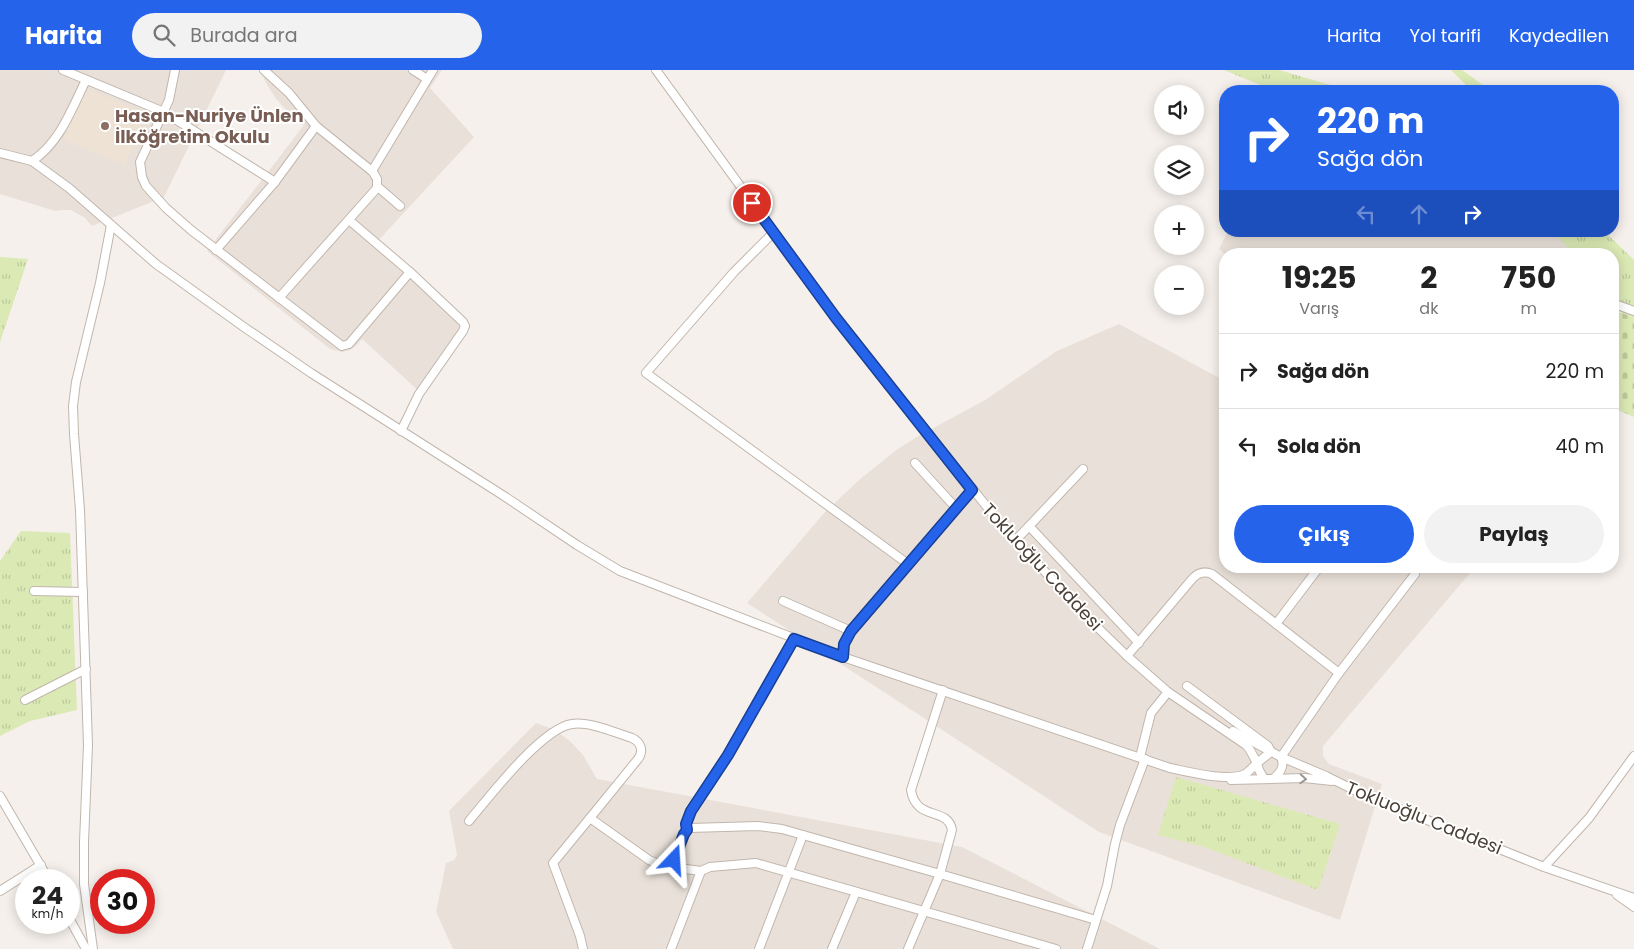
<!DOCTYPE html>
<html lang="tr">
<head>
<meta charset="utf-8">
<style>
  :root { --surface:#fff; --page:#f2f2f2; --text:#222; --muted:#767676; --line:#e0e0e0; --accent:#2563eb }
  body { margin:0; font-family:Poppins,sans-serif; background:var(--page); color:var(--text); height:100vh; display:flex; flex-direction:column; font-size:19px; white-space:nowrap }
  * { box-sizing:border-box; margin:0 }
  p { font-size:16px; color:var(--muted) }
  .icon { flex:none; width:28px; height:28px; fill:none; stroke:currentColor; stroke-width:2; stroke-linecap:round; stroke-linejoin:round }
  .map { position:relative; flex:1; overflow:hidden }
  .panel { position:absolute; left:1219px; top:178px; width:400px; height:325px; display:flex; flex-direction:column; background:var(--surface); border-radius:20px; box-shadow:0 2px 12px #0003 }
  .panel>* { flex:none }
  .hud { position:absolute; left:1219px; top:15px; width:400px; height:152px; border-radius:20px; box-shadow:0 2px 12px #0003; background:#2563eb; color:#fff; overflow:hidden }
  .tools { position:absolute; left:1154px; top:15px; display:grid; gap:10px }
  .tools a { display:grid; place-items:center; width:50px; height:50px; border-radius:50%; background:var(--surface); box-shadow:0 2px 12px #0003; font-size:25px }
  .speed { position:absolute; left:15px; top:799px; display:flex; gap:10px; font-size:25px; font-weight:700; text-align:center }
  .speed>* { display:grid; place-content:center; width:65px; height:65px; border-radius:50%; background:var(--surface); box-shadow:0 2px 12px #0003; line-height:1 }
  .speed small { font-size:12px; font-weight:400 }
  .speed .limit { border:8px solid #d22; background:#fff; color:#111 }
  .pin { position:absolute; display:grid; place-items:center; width:42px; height:42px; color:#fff; margin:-21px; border:2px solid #fff; border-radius:50%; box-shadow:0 1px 5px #0007 }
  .me { position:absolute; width:55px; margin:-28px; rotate:20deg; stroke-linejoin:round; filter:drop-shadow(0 0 4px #0008) }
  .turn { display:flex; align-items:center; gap:18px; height:105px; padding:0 15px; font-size:22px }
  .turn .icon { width:65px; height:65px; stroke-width:2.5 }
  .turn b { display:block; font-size:35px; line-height:42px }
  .lanes { display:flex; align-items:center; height:48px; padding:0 15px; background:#0003; justify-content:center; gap:25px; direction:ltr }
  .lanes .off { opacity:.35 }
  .eta { display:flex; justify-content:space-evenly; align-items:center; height:85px; text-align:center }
  .eta b { font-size:30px; font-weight:700; line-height:35px }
  .action { display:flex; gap:10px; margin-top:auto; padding:10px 15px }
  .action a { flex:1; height:58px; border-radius:30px; background:var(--accent); color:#fff; font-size:20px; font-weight:700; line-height:58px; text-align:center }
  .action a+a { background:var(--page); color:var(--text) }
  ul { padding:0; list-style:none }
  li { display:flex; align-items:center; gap:15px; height:75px; padding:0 15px; border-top:1px solid var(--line) }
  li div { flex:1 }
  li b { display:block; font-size:19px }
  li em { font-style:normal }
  header { display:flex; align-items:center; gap:30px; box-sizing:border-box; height:70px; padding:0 25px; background:var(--accent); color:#fff }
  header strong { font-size:24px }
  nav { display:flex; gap:28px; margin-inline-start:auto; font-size:18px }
  .search { width:350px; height:45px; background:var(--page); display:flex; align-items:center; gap:12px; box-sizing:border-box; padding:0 18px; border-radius:28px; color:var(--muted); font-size:19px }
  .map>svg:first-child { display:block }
  .residential { fill:#e9e1d9 }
  .education { fill:#eee2d5 }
  .grass { fill:url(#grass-tufts) }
  .cemetery { fill:url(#cemetery-stones) }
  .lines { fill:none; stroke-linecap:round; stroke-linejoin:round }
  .minor-casing { stroke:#c1b6ad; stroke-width:10 }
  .minor { stroke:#fff; stroke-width:8 }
  .oneway { stroke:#9b9692 }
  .route-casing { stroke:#184099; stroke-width:12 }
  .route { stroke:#2563eb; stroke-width:9 }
  .education-dot { fill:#8d6e63; stroke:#fff; stroke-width:2 }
  .labels { text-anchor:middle; stroke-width:4; stroke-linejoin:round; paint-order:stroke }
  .education-label { font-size:18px; font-weight:bold; fill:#785e54; stroke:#fff; text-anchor:start }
  .street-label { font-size:18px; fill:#4a4038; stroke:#fff }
</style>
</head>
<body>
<header>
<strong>Harita</strong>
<div class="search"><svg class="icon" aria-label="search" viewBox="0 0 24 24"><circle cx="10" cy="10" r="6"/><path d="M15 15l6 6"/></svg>Burada ara</div>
<nav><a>Harita</a><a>Yol tarifi</a><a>Kaydedilen</a></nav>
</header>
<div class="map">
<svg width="1634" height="879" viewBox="0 0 1634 879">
  <defs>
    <pattern id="grass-tufts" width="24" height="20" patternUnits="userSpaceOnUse" patternTransform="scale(1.25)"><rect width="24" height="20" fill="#dbe9b4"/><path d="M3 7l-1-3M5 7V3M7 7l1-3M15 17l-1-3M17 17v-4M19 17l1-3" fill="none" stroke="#bdc99c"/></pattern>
    <pattern id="cemetery-stones" width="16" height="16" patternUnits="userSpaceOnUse" patternTransform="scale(1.25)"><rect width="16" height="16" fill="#dbe9b4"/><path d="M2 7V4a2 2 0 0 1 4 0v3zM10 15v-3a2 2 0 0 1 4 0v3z" fill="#bdc99c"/></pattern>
  </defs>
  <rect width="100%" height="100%" fill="#f5f0eb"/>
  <g class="residential">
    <path d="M0,0H226L164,127L92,156L85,148L71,140H62L55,141L0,124Z"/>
    <path d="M260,0H442L430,18L474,67L377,172L423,209L471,256L422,324L362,269L357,275L350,280L342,282L330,279L207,181L304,55L289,43L276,29L266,13Z"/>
    <path d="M1228,161H1554V163L1575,184H1225L1219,179Z"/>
    <path d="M1119,254L1225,311V496H1476L1323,676V686L1329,694L1382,714L1340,850L1099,762L747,533L825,442L859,410L895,381L915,368L985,330L1057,281Z"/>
    <path d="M536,653L555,660L571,672L583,685L597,709L962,777L1160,879H453L436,842L446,793L454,790L457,785L449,741Z"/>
  </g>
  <path class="education" d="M85,18L146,43L125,95L64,70Z"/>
  <g class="grass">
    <path d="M1224,0H1279L1351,21H1275Z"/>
    <path d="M1451,0H1462L1491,21H1464L1467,16Z"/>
    <path d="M1554,161H1604L1634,190V248L1622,243L1613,230L1612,184H1575L1553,163Z"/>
    <path d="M0,187L28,189L0,272Z"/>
    <path d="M21,461L70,463L77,640L30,651L0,666V491Z"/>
    <path d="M1176,707L1340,754L1318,820L1204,777L1158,765Z"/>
  </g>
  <path class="cemetery" d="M1613,243H1622L1634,248V347L1613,338Z"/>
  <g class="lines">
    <defs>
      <g id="minor">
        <path d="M63,0L164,42L275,112"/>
        <path d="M175,0L169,30L140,92L142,107L146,116L166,138L191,160L342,276L349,274L410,202"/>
        <path d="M264,0L289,23L316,56L373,102L377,109V118L279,228"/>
        <path d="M413,0L427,9"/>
        <path d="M0,83L32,91L69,118L156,194L241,255L311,303L504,426L577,475L620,501L843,587L1170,698C1190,702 1227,712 1245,704C1250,701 1253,697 1257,693L1250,680L1246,675L1168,622L1127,586L1094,554L1003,457L836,248L656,0"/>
        <path d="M32,91C60,73 72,38 86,10"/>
        <path d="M372,101L433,0"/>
        <path d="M378,117L400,136"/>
        <path d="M349,150L410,202L463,252L465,256L463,261L419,324L401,361"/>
        <path d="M773,163L734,202L646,303L908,494"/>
        <path d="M216,180L275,112L316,56"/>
        <path d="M1612,233L1634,241"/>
        <path d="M915,393L956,438"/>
        <path d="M1029,456L1139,573"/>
        <path d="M1015,471L1083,399"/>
        <path d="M34,521L83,522"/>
        <path d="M783,531L851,561"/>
        <path d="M1276,554L1320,496"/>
        <path d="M1127,586L1193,508C1199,502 1205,501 1212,504L1339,603"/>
        <path d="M843,587L844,574L851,561L972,420"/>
        <path d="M1187,616L1268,676L1271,682L1257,693L1259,700L1264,709"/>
        <path d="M25,630L86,599"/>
        <path d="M1233,661L1281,687L1326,706L1360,723L1544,797L1634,828"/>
        <path d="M1140,687L1151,643L1168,622"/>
        <path d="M1274,708C1281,702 1285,696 1281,687L1339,603L1415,504"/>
        <path d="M1231,710L1304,708L1332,711"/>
        <path d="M0,726L49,810"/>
        <path d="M469,751C489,727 542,658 572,654C589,651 616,663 632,668C641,672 644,681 638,689L590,748"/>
        <path d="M687,760L686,754L691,741L728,685L794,569"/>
        <path d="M1544,797L1589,748L1634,686"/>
        <path d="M701,801L678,798L675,793L674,788L687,760L690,758L758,756L782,759L940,804L952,760C948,736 916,752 911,720L943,620"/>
        <path d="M0,821L41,795"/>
        <path d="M1617,825L1634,837"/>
        <path d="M69,848L86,879"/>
        <path d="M93,879L84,814V772L88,675L80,440L74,364L73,336L76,312L100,213L111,155"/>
        <path d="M583,879L580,866L553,793L590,748L649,790L656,793L676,795"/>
        <path d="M671,879L701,801L710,797L756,793L1056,879"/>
        <path d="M759,879L803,765"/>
        <path d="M832,879L856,822"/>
        <path d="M908,879L940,804L1096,850"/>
        <path d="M1087,879L1107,816L1115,774L1120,755L1145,689"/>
      </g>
    </defs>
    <use href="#minor" class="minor-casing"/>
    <use href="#minor" class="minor"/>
  </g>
  <defs><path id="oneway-chevron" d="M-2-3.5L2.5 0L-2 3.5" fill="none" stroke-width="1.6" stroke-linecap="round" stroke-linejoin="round" transform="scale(1.25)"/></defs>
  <use class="oneway" href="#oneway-chevron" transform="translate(1303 709) rotate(3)"/>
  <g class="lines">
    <defs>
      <path id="route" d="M674,790L684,764L687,760L686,754L691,741L728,685L794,569L843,587L844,574L851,561L972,420L836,248L752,133"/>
    </defs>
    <use href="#route" class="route-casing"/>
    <use href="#route" class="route"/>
  </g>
  <circle class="education-dot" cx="105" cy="56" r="5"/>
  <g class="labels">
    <g class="education-label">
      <text x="115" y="52">Hasan-Nuriye Ünlen<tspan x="115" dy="21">İlköğretim Okulu</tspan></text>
    </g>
    <g class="street-label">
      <text transform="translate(1042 497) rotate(47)" y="6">Tokluoğlu Caddesi</text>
      <text transform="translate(1424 748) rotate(22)" y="6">Tokluoğlu Caddesi</text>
    </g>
  </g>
</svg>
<div class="tools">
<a><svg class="icon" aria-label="sound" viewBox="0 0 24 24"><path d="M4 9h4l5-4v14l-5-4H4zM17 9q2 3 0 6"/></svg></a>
<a><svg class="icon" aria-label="layers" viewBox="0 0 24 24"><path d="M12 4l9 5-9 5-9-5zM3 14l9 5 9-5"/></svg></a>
<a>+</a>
<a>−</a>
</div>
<div class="speed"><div>24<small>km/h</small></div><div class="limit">30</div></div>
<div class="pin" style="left:752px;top:133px;background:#d93025"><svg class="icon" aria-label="arrive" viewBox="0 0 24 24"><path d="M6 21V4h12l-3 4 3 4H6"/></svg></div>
<svg class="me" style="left:674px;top:790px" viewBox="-20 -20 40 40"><path d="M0-17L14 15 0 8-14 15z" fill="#2563eb" stroke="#fff" stroke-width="4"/></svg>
<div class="hud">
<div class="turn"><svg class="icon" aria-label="right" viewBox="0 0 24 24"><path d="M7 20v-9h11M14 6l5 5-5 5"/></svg><div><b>220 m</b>Sağa dön</div></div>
<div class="lanes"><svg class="icon off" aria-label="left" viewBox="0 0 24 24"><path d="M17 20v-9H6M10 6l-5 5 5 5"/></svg><svg class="icon off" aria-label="ahead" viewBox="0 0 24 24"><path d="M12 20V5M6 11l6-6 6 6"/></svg><svg class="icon" aria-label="right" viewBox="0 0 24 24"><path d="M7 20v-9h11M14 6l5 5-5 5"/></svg></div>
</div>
<section class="panel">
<div class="eta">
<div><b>19:25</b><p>Varış</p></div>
<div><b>2</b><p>dk</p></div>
<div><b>750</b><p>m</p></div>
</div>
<ul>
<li><svg class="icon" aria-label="right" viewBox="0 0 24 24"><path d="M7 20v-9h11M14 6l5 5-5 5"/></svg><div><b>Sağa dön</b></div><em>220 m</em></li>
<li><svg class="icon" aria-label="left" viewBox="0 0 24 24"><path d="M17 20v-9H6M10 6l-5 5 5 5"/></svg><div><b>Sola dön</b></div><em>40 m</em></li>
</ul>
<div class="action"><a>Çıkış</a><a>Paylaş</a></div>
</section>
</div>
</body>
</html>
